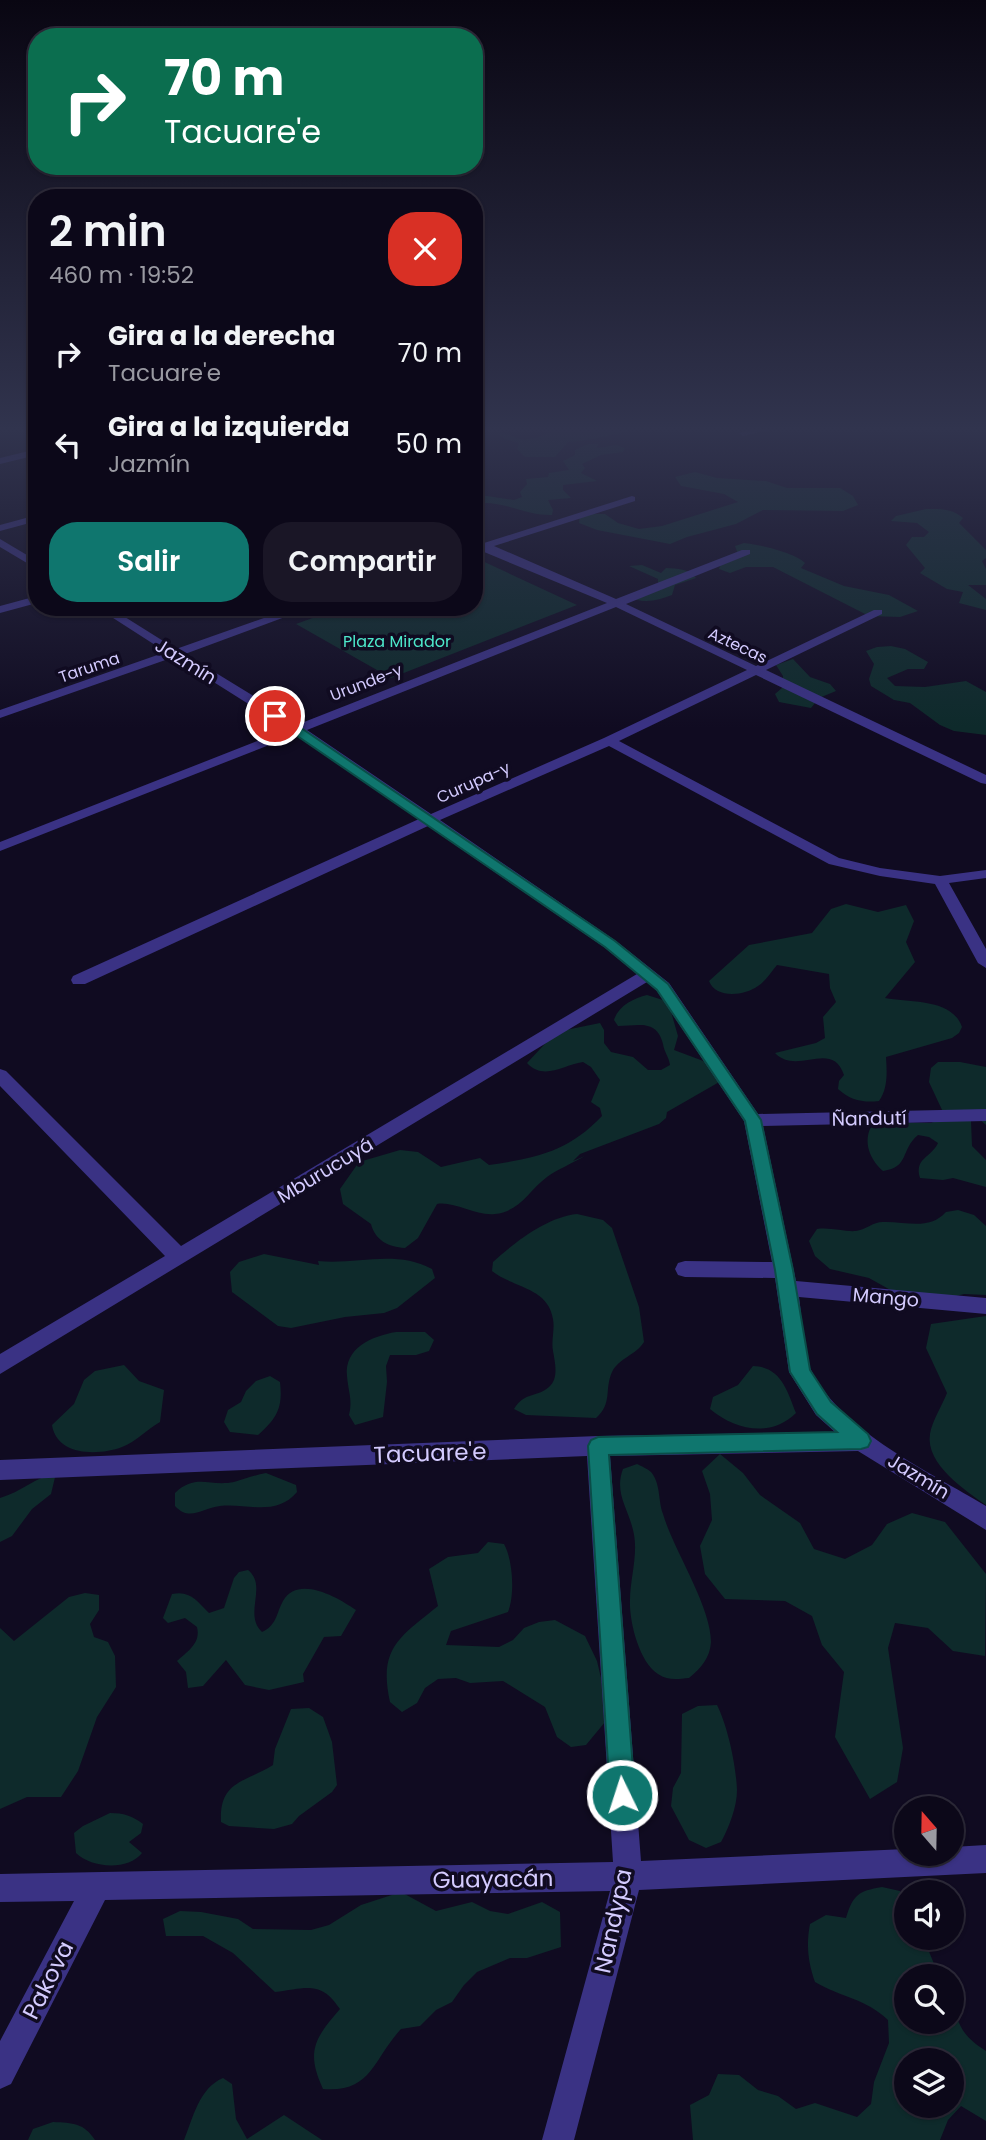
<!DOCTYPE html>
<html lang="es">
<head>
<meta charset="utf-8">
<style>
  :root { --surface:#0c0819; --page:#1a1626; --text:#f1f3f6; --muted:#9a9aa2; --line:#2c2938; --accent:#0f766e }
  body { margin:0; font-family:Poppins,sans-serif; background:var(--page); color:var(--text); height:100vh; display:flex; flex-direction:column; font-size:26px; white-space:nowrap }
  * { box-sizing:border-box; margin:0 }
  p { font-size:23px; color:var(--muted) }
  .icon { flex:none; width:38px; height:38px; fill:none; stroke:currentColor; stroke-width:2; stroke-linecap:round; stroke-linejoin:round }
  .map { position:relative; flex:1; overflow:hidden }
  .side { position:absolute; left:28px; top:189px; width:455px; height:427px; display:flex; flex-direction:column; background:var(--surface); border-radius:28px; box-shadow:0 2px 5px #0004,0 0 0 2px var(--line) }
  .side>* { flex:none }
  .top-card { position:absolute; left:28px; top:28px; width:455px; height:147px; border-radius:28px; box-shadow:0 2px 5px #0004,0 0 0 2px var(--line); background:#0b6e4f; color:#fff; overflow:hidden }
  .needle { width:46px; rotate:340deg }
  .buttons { position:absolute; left:894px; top:1796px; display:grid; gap:14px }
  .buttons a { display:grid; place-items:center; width:70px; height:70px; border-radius:50%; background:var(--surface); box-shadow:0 2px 5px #0004,0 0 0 2px var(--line); font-size:35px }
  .pin { position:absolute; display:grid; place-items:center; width:60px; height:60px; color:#fff; margin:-30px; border:4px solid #fff; border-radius:50%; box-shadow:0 2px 7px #0007 }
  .me { position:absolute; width:77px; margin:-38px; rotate:356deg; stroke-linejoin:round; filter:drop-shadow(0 0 5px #0008) }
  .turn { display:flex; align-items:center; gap:24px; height:147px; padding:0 21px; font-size:32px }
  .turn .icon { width:91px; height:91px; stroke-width:2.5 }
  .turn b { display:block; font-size:49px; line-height:60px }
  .round { display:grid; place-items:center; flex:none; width:74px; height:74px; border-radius:28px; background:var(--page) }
  .headline { display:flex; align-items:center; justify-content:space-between; height:119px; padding:0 21px }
  h1 { font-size:42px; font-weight:600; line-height:52px }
  .button { display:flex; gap:14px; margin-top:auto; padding:14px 21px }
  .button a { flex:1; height:80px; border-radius:28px; background:var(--accent); color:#fff; font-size:28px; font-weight:600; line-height:80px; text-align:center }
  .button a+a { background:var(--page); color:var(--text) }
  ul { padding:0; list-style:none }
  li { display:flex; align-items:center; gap:21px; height:91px; padding:0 21px }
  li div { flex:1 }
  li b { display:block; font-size:26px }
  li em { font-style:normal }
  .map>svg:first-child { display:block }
  .green { fill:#0e2a2b; fill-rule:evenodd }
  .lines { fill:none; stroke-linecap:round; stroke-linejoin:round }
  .minor { fill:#3a3284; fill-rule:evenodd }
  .route { fill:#0f766e; stroke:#0a4d48; stroke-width:2 }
  .labels { text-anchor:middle; stroke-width:7; stroke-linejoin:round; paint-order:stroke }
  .far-park-label { font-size:16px; fill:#4de8cb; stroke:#100b21 }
  .far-street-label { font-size:16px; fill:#d4cbff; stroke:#100b21 }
  .street-label { font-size:19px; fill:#d4cbff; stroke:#100b21 }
  .near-street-label { font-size:23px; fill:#d4cbff; stroke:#100b21 }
</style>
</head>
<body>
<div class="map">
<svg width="986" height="2140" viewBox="0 0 986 2140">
  <rect width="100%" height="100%" fill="#100b21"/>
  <g class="green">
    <path d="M554,428H627L626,432C606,436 588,441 568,442L555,457H525L517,449L519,443L505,439L498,434C508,431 512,438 521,439C532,441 548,434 554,428Z"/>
    <path d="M588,444H598L597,448L616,445L625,448L623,452L601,455L582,464L585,468L581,473L597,481L563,485V490L571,498L548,500L553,510L552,515C525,516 502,499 474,504V494L514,500L522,497L520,492L527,484L526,479L548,477L549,473L569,470L563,461L575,455V450Z"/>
    <path d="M695,472L717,478L766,481L787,488H840L853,496L858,505L843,511L763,510L736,524L687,537L670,544L597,530L579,523L580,514H605L618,523L639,529L662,526L738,502L724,494L681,486L675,477Z"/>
    <path d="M926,509C941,509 951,508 963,518L959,523L986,550V558L982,561L986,569V585H968L986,599V610L959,603L963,592L947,589L920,573L925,568L906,545L912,537H924L929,532L917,523L891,521L896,516Z"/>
    <path d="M744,543C757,544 796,553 805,563L801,568L844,586L889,595L918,611L900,617L869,616L773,567H746L730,573L719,569L721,564L739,557L735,546Z"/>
    <path d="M478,559L577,605L391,678L296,624L343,607H474V561Z"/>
    <path d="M642,565L661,573L666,568C678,569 688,568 696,578L675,585L672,595C657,601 641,605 627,595L658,584V579L629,566Z"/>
    <path d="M891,646L905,649L928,662L924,669H908L887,678L895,686L925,687L966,681L986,692V735L954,731L940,725L910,703L894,700L871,686L869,679L874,664L866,651L877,647Z"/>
    <path d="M793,659L810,677L830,684L836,691L819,698L811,708L779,702L775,694L782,688L783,676L776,665Z"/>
    <path d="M846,904L878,912L906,905L914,921L906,942L915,962L885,998C910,1003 952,998 962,1027L959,1033L952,1038L886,1057C887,1072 888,1089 879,1101C863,1103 850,1100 838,1089L839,1081L844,1075C832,1039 797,1076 775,1053L816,1043L825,1038L823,1017L836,1002L830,988L829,974L777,965C771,972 766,981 758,986C744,996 716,999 709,981L749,945L812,933L831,909Z"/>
    <path d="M647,995L666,1001L670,1008L678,1036L674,1050L706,1062L721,1081L667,1112L666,1118L659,1124L580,1154L573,1161L585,1156C573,1163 558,1169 547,1177C528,1191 521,1211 495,1214C475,1216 454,1201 437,1204L418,1238L405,1248C388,1247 375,1240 371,1224L343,1204L340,1189L359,1162L400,1150L418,1152L441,1167L480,1158L489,1165C536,1158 568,1152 602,1116L600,1108L591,1102L600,1080L591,1067L583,1062C563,1065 544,1081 527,1063L556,1032L600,1023L604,1030V1043L611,1052L633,1057L648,1070H661L670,1065C669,1057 664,1052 663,1044C657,1019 638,1026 618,1026L614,1020C618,1006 634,998 647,995Z"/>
    <path d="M938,1062H960L986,1067V1125L975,1115L971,1121L972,1146L986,1160V1187L953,1178L943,1180L920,1178C914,1158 931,1158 938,1143L929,1137L918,1135C900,1150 910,1167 883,1171C868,1158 862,1138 874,1122L931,1123L941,1119L943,1112L929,1082L931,1068Z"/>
    <path d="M958,1210L974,1215L986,1226V1295L964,1294L945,1299L903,1297L869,1278L830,1269L815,1256L809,1241L817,1229C831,1227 844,1232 856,1231C865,1230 873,1222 883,1222C905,1221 929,1231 946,1212Z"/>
    <path d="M577,1214L603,1220L612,1228L639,1307L644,1342C636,1355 619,1358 612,1372C604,1390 613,1403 596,1418L526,1415L514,1409C525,1391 537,1398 549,1387C559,1378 555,1363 553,1351C551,1340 555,1330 553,1319C548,1287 513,1288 492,1271L493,1262C515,1242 547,1217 577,1214Z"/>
    <path d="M264,1254L319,1265L318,1261C357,1265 395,1249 432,1269L435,1278L397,1308L384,1313L345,1317L291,1328L278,1326L232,1292L230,1272L239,1262Z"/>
    <path d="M986,1316V1505C966,1491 925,1464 930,1434C932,1421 942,1406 947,1393L926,1348L931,1324Z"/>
    <path d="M396,1332H425L434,1340L429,1351L416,1355H390L386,1366L387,1382L383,1417L355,1425L349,1415C353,1400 348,1391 347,1376C344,1348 372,1336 396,1332Z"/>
    <path d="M124,1365L139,1381L164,1390L160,1422C147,1429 136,1442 122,1447C98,1456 57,1456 52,1425L74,1404L84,1380L95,1371Z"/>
    <path d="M753,1366C781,1367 787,1390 796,1413C771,1438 735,1430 710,1409L713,1397L738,1385Z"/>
    <path d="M270,1376L280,1382C283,1408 277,1418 258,1435L230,1432L224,1422L228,1410L241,1402L246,1391L256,1381Z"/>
    <path d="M720,1454L743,1473L760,1495L800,1523L814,1549L845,1559L872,1545L887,1524L912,1513L945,1522L986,1574L985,1656L953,1651L928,1628L895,1623L888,1648L903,1748L897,1782L870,1799L835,1737L844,1672L822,1645L812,1616L785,1601L725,1599L705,1574L700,1546L712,1520L710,1494L702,1471Z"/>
    <path d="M637,1464C641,1466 648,1469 651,1472C661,1484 658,1501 663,1514C673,1549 711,1606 711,1642C710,1658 701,1668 689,1678C678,1679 668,1681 658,1674C639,1662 629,1621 630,1600C630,1578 639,1553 633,1530C628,1508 614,1493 623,1469Z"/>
    <path d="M56,1473L51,1494L32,1509L12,1536L0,1542V1498C21,1492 36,1477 56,1473Z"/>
    <path d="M266,1473L296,1485L297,1492C276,1517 247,1503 220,1506C202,1508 190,1522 175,1506V1493C196,1473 209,1487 234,1482C245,1479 255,1475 266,1473Z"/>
    <path d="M488,1542L504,1544C513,1560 515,1595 508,1612L451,1631L446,1645L499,1647L513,1640L524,1628L539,1622L555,1620L585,1636L597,1661L610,1716L586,1745L571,1747L557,1737L545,1707L503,1681L470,1683L456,1678L438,1679L425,1688L417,1703L402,1712L390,1702C378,1648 400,1637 438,1606L429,1569L448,1557L478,1553Z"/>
    <path d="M248,1570C268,1586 243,1614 262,1632C277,1625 276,1614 283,1601C298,1574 339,1598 356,1610L341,1636L324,1637L303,1674L304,1682L269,1690L245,1685L226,1660L203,1686L188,1688L186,1672L177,1661C188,1651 201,1643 197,1627L185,1618L168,1623L163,1618L172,1594C190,1590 197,1601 209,1613L224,1608L234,1578L239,1572Z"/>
    <path d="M85,1593L99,1595V1610L90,1624L94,1637L108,1642L115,1656L116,1687L97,1717L78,1771L61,1797H27L0,1809V1628L14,1641L69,1597Z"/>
    <path d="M717,1705C728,1727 736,1765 737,1790C737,1807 729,1827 721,1842L706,1848L689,1840L671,1806L673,1788L681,1773L682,1714L698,1706Z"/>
    <path d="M309,1708L323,1717L332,1742L337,1785L332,1792L299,1816L292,1824L274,1829L229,1826L221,1822C219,1781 244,1783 273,1765L275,1749L291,1709Z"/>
    <path d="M110,1813C123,1813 133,1816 143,1824L141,1833L129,1842L142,1853C128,1871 91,1868 76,1853L74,1833L83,1826Z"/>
    <path d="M882,1887L900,1891L906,1903V1937H923L939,1976H906V2021H952V1997C957,2024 962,2036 986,2051V2121L961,2106L948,2120L940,2140H693L690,2105L709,2095L718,2074L739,2075L758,2090L778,2096L796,2109L815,2103L857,2117L871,2104L874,2082L889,2043L888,2020C865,1998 842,1998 815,1982C808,1962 806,1945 810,1924L826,1915L846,1918C853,1895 858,1891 882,1887ZM906,2060H952V2105H906Z"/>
    <path d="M401,1892L436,1911L472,1902L490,1911L508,1914L542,1902L560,1912L561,1947L527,1958H510L477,1972L464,1985L452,2002L436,2010L420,2026L401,2029C373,2059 372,2093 323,2089C306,2052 314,2039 340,2009C321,1980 306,1988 275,1992L233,1953L203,1936H166L163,1919L180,1911L201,1912L238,1919L253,1929L311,1930L329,1925L361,1905Z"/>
    <path d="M223,2078L232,2084L236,2119L247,2139L284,2115L322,2140H184C193,2118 199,2088 223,2078Z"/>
    <path d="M53,2122C73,2123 84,2123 95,2140H28L33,2129Z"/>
  </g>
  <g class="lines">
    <g class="minor">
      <path d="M757,428H777L743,436L739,433Z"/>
      <path d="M37,449V455L0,464V458Z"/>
      <path d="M632,496L635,497V501L494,546L616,599L742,550H750V554L626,604L756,666L874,610H882V614L766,670L986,775V784L981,783L756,675L619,741L839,858L880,868L940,876L986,870V878L949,883L986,949V968L978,963L935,884L880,876L829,864L609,746L440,820L616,941L669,983L758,1114L986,1109V1121L763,1126L796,1281L986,1298V1314L799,1297C802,1317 803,1355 812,1372C843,1432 930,1472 986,1506V1530L858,1451L610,1456L641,1861L906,1849V1853H952V1847L986,1845V1873L639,1890L574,2140H542L610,1891L105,1900L11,2084L0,2089V2041L74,1901L0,1902V1874L613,1862L587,1456L0,1480V1460L598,1436L835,1432L816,1415L789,1372L775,1278L685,1277L678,1275L675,1269L678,1263L685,1261L772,1262L744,1121L657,991L647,982L0,1374V1354L165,1256L0,1086V1069L6,1071L181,1246L637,974L604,947L428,826L85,984H73L71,980L73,976L419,819L297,734L0,851V842L288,729L174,657L0,718V710L166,652L96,607H109L176,649L295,607H312L185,654L299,724L607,603L477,549L474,539L484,543ZM616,607L747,670L604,738L431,814L307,730Z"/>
      <path d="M37,515V521L0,531V525Z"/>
      <path d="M0,539L37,561V569L0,547Z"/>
      <path d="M37,596V603L0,613V606Z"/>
    </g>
  </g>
  <linearGradient id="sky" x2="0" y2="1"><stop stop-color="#090612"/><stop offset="0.59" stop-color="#31344e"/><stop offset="1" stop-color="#31344e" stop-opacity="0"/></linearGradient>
  <rect width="986" height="728" fill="url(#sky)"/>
  <path class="route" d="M271,713H279L615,941L668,984L761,1120L793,1270L810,1370L831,1402L868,1434L871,1441L868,1447L861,1449L609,1455L635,1795L631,1804L622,1808L614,1804L610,1795L588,1446L591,1440L598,1437L837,1432L817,1414L790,1372L775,1270L745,1121L657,990L605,947L271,718Z"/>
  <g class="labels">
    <g class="far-park-label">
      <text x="397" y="647">Plaza Mirador</text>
    </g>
    <g class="far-street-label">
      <text transform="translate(738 645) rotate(25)" y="6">Aztecas</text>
      <text transform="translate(89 667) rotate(-19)" y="6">Taruma</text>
      <text transform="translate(366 682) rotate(-21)" y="6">Urunde-y</text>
      <text transform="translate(473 782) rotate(-24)" y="6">Curupa-y</text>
    </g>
    <g class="street-label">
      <text transform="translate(186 661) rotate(32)" y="7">Jazmín</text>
      <text transform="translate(869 1118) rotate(-1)" y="7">Ñandutí</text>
      <text transform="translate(325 1170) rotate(-31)" y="7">Mburucuyá</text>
      <text transform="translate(886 1297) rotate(5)" y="7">Mango</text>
      <text transform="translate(919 1476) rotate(31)" y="7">Jazmín</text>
    </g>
    <g class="near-street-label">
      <text transform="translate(430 1453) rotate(-2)" y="8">Tacuare'e</text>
      <text transform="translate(493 1879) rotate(-1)" y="8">Guayacán</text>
      <text transform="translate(613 1921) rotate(-78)" y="8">Nandypa</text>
      <text transform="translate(48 1980) rotate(-63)" y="8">Pakova</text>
    </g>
  </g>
</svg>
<div class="buttons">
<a><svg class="needle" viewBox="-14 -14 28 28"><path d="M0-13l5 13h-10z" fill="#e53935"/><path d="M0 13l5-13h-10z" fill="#9a9aa2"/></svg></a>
<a><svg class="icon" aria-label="sound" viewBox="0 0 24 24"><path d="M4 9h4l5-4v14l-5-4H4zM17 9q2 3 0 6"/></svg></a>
<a><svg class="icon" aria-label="search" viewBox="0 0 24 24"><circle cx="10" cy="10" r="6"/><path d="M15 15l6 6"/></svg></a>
<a><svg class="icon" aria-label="layers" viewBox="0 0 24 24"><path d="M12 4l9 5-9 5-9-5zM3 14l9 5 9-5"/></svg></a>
</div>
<div class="pin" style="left:275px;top:716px;background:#d93025"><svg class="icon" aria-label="arrive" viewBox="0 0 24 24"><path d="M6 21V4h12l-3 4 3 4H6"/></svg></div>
<svg class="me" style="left:622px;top:1795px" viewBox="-20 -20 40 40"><circle r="17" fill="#0f766e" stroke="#fff" stroke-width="3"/><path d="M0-11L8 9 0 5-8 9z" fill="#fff"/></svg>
<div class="top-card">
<div class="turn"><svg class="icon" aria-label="right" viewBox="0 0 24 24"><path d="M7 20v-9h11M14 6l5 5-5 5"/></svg><div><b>70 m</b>Tacuare'e</div></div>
</div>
<section class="side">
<div class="headline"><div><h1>2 min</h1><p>460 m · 19:52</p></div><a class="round" style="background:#d93025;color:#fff"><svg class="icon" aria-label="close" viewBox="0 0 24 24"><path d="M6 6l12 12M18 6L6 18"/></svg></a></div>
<ul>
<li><svg class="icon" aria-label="right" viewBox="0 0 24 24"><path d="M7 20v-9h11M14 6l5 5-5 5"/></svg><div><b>Gira a la derecha</b><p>Tacuare'e</p></div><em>70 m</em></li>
<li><svg class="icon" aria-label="left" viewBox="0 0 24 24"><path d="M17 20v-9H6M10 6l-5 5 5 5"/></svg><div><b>Gira a la izquierda</b><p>Jazmín</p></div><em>50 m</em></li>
</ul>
<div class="button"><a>Salir</a><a>Compartir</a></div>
</section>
</div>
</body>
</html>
